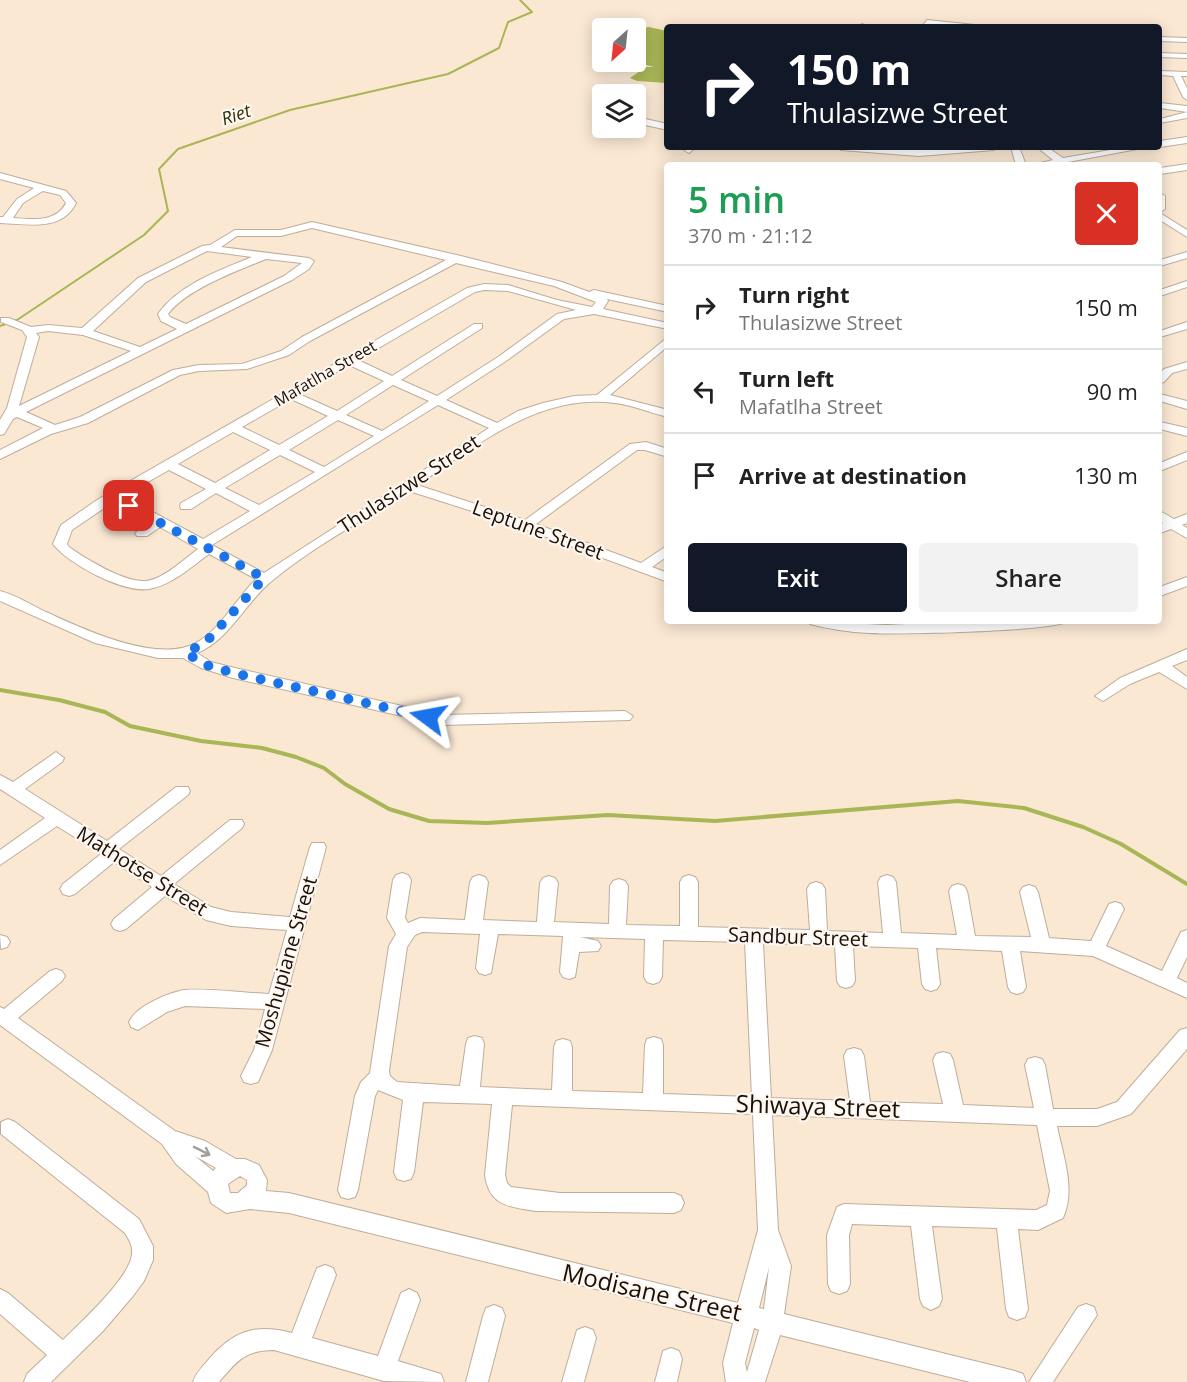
<!DOCTYPE html>
<html lang="en">
<head>
<meta charset="utf-8">
<style>
  :root { --surface:#fff; --page:#f2f2f2; --text:#222; --muted:#767676; --line:#e0e0e0; --accent:#111827 }
  body { margin:0; font-family:"Open Sans",sans-serif; background:var(--page); color:var(--text); height:100vh; display:flex; flex-direction:column; font-size:22px; white-space:nowrap }
  * { box-sizing:border-box; margin:0 }
  p { font-size:20px; color:var(--muted) }
  .icon { flex:none; width:33px; height:33px; fill:none; stroke:currentColor; stroke-width:2; stroke-linecap:round; stroke-linejoin:round }
  .map { position:relative; flex:1; overflow:hidden }
  .details { position:absolute; left:664px; top:162px; width:498px; height:462px; display:flex; flex-direction:column; background:var(--surface); border-radius:6px; box-shadow:0 3px 15px #0003 }
  .details>* { flex:none }
  .guide { position:absolute; left:664px; top:24px; width:498px; height:126px; border-radius:6px; box-shadow:0 3px 15px #0003; background:#111827; color:#fff; overflow:hidden }
  .needle { width:39px; rotate:207deg }
  .controls { position:absolute; left:592px; top:18px; display:grid; gap:12px }
  .controls a { display:grid; place-items:center; width:54px; height:54px; border-radius:6px; background:var(--surface); box-shadow:0 3px 15px #0003; font-size:30px }
  .pin { position:absolute; display:grid; place-items:center; width:51px; height:51px; color:#fff; margin:-26px; border-radius:12px; box-shadow:0 3px 9px #0006 }
  .me { position:absolute; width:66px; margin:-33px; rotate:283deg; stroke-linejoin:round; filter:drop-shadow(0 0 4px #0008) }
  .turn { display:flex; align-items:center; gap:21px; height:126px; padding:0 24px; font-size:27px }
  .turn .icon { width:78px; height:78px; stroke-width:2.5 }
  .turn b { display:block; font-size:42px; line-height:51px }
  .round { display:grid; place-items:center; flex:none; width:63px; height:63px; border-radius:6px; background:var(--page) }
  .summary { display:flex; align-items:center; justify-content:space-between; height:102px; padding:0 24px }
  h1 { font-size:36px; font-weight:600; line-height:45px; color:#1e9e55 }
  .action { display:flex; gap:12px; margin-top:auto; padding:12px 24px }
  .action a { flex:1; height:69px; border-radius:6px; background:var(--accent); color:#fff; font-size:24px; font-weight:600; line-height:69px; text-align:center }
  .action a+a { background:var(--page); color:var(--text) }
  ul { padding:0; list-style:none }
  li { display:flex; align-items:center; gap:18px; height:84px; padding:0 24px; border-top:2px solid var(--line) }
  li div { flex:1 }
  li b { display:block; font-size:22px }
  li em { font-style:normal }
  .map>svg:first-child { display:block }
  .water { fill:#a9b655 }
  .lines { fill:none; stroke-linecap:round; stroke-linejoin:round }
  .stream-far1 { stroke:#a9b655; stroke-width:2 }
  .stream { stroke:#a9b655; stroke-width:4 }
  .minor-casing { stroke:#bead9a; stroke-width:2 }
  .minor { fill:#fff; fill-rule:evenodd }
  .oneway { stroke:#a29f9d }
  .route { stroke:#1a73e8; stroke-width:10; stroke-dasharray:0 18 }
  .labels { text-anchor:middle; stroke-width:4.5; stroke-linejoin:round; paint-order:stroke }
  .far-street-label { font-size:16px; fill:#161009; stroke:#fff7ef }
  .far-water-label { font-size:18px; font-style:italic; fill:#2c3107; stroke:#fff7ef }
  .street-label { font-size:20px; fill:#161009; stroke:#fff7ef }
  .near-street-label { font-size:24px; fill:#161009; stroke:#fff7ef }
</style>
</head>
<body>
<div class="map">
<svg width="1187" height="1382" viewBox="0 0 1187 1382">
  <rect width="100%" height="100%" fill="#fae8d3"/>
  <path class="water" d="M649,27L667,31V83L637,81L630,78L646,67H654L635,62L636,29Z"/>
  <g class="lines">
    <path class="stream-far1" d="M0,326L17,320L144,235L168,211L159,169L178,149L290,110L448,74L499,48L508,22L532,12L520,0"/>
    <path class="stream" d="M0,690L59,700L105,712L130,726L201,741L262,748L296,757L324,768L345,784L389,809L429,821L487,823L608,815L715,821L958,801L1024,808L1083,827L1121,844L1187,884"/>
    <defs>
      <g id="minor">
        <path d="M927,20L975,25L979,27L924,24Z"/>
        <path d="M862,24L868,27H859Z"/>
        <path d="M1160,37L1187,38V42L1160,41Z"/>
        <path d="M1160,53L1187,54V58L1160,57Z"/>
        <path d="M1160,71L1187,72V76H1181L1187,88V100L1183,97L1173,76L1160,75Z"/>
        <path d="M1160,103L1187,106V112L1160,108Z"/>
        <path d="M1187,112V118L1160,123V119Z"/>
        <path d="M636,117L668,124V130L636,123Z"/>
        <path d="M1187,137V143L1160,147V141Z"/>
        <path d="M687,147H696L689,153L684,150Z"/>
        <path d="M837,147L919,150L998,147L994,150L919,156L841,150Z"/>
        <path d="M1011,147H1019L1026,165H1016Z"/>
        <path d="M1037,147H1047L1063,158L1128,147H1148L1068,162L1067,165H1032L1053,160Z"/>
        <path d="M1187,164V170L1160,174V168Z"/>
        <path d="M0,173L66,191L76,203C62,232 27,224 0,223V217H3L17,199L34,188L0,179ZM43,191L60,195L66,203C56,223 32,219 13,218L23,203Z"/>
        <path d="M1160,193L1165,196V209L1160,212Z"/>
        <path d="M1160,213L1187,230V237L1160,220Z"/>
        <path d="M312,222L461,256L562,282L589,292L594,290L668,306V312L607,299L608,301L603,309L668,323V329L594,314L564,319L506,361L446,400L497,423L518,411L543,403L574,396L597,395L668,337V346L610,395L668,410V417C650,413 633,405 615,403C538,393 477,446 417,485L525,520L630,444L646,442L668,449V457L645,450H637L536,524L641,563L668,545V556L652,567L668,573V582L497,519L409,491C364,520 314,546 273,580C246,601 230,640 197,653L211,662L235,668L442,715L625,711L633,716L630,720L442,725L233,678L201,668L183,658H158L95,643L0,601V591C16,595 31,605 46,612C83,629 157,664 196,643C221,629 236,599 256,579L209,554C191,567 172,585 149,589C123,593 68,564 53,544L61,525L97,500L467,288L484,284L508,285L557,300L592,307L596,302L554,286L456,263L310,341L289,355L247,369L199,371L180,375L88,423L51,434L0,459V450L43,428L17,417L13,419L4,434L0,435V420L7,408L27,337L22,330L1,322V318H9L31,327L48,325L82,328L138,278L202,246L210,245L235,230H281ZM312,228L446,260L302,337L281,351L242,364L199,365L173,370L80,417L55,425L26,412L292,280L309,269L314,261L309,258L221,247L237,236H281ZM207,251L252,257C220,270 178,285 158,314L161,321L177,329L140,347L93,331L146,282ZM266,259L302,263L284,276L186,324L170,317L168,314C187,289 237,271 266,259ZM484,290L508,291L576,310L557,314L498,357L437,396L401,380L482,328V324H474L392,376L358,360L475,292ZM48,331L83,335L131,351L19,406L39,337L36,333ZM349,365L384,381L337,411L299,394ZM393,385L429,401L382,431L346,415ZM291,399L328,416L279,445L242,427ZM438,405L489,428L264,573L212,545ZM338,420L374,436L324,467L289,450ZM233,432L270,450L215,483L178,464ZM280,455L315,472L259,505L225,488ZM169,470L206,489L181,503L180,506L181,509H191L216,493L250,511L203,539L123,496ZM113,502L151,522L135,533L137,536H147L160,527L198,549C184,559 164,579 146,581C125,583 86,559 69,547L67,544L72,530Z"/>
        <path d="M1187,252V258L1160,266V260Z"/>
        <path d="M1187,281V287L1160,296V290Z"/>
        <path d="M1187,322V329L1160,337V331Z"/>
        <path d="M1187,362V369L1172,373L1164,382L1160,383V374L1164,369Z"/>
        <path d="M1160,394L1187,401V409L1160,401Z"/>
        <path d="M1160,422L1187,428V436L1160,429Z"/>
        <path d="M1187,452V460L1160,471V463Z"/>
        <path d="M1160,511L1174,519L1187,514V523L1182,525L1187,528V538L1171,529L1160,533V525L1163,523L1160,521Z"/>
        <path d="M1187,577V586L1160,596V587Z"/>
        <path d="M808,621L886,625L966,621H1068C1060,631 892,635 869,633C849,632 829,629 810,624Z"/>
        <path d="M1187,649V660L1172,666L1187,677V689L1159,672L1130,684L1103,701L1095,696L1120,678Z"/>
        <path d="M56,752L64,758L62,762L25,789L107,841L176,787H188L190,791L188,795L119,849L161,876L230,820H242L244,824L242,828L174,884L211,907L231,912L290,917L310,847L312,843H324L326,847L272,1050L258,1082L251,1084L244,1082L241,1076L254,1050L265,1009L185,1006L167,1012L138,1030L131,1027L129,1022C136,1006 168,993 184,990C208,988 244,993 269,994L287,930L231,926L206,920L165,896L126,929L120,931L114,929L111,924L114,919L152,887L114,862L75,894L69,896L63,894L60,889L63,884L101,854L57,826L0,865V850L45,818L0,789V775L13,782Z"/>
        <path d="M402,873L408,875L411,880L405,918L408,923L420,918L465,920L470,882L473,877L479,875L485,877L488,882L483,920L537,922L540,883L543,878L549,876L555,878L558,883L554,922L609,924L610,886L613,881L619,879L625,881L628,886L626,925L680,926V882L683,877L689,875L695,877L698,882V927L810,930L807,889L810,884L816,882L822,884L825,889L827,931L883,933L878,882L881,877L887,875L893,877L896,882L901,933L957,935L949,891L952,886L958,884L964,886L967,891L975,936L1031,937L1020,892L1023,887L1029,885L1035,887L1038,892L1049,938L1091,941L1109,904L1115,902L1121,904L1124,909L1106,946L1162,971L1181,932L1187,930V957L1177,978L1187,983V998L1093,956L1020,951L1026,987L1023,992L1017,994L1011,992L1008,987L1002,951L936,948L940,984L937,989L931,991L925,989L922,984L918,948L853,946L855,981L852,986L846,988L840,986L837,981L835,945L763,943L771,1098L850,1101L844,1056L847,1050L854,1048L861,1050L864,1056L870,1102L943,1104L933,1060L936,1054L943,1052L950,1054L953,1060L963,1105L1034,1108L1025,1065L1028,1059L1035,1057L1042,1059L1045,1065L1053,1109H1097L1117,1102L1180,1030L1187,1028V1049L1131,1114L1097,1126H1057C1063,1156 1076,1189 1063,1218L1038,1230L1018,1229L1028,1309L1025,1317L1017,1320L1009,1317L1006,1309L997,1228L932,1226L942,1299L939,1306L931,1310L923,1306L920,1299L911,1226L852,1224L849,1235L850,1284L847,1291L839,1294L831,1291L828,1284L827,1235L837,1207L844,1204L1036,1210L1047,1205L1050,1191L1037,1125L772,1115L778,1230L791,1266L784,1314L1015,1371L1023,1374L1026,1382H970L780,1335L765,1382H726L723,1363L733,1323L289,1213L250,1209L226,1213L211,1203L208,1192L176,1164L162,1144L0,1025V1007L4,1009L50,971L56,969L62,971L65,976L62,981L18,1018L175,1131L205,1141L236,1159H245L259,1165L267,1180L266,1191L289,1193L738,1303L758,1230L753,1114L512,1105L505,1175L507,1183L511,1187L560,1193H674L681,1196L684,1203L681,1210L674,1213L536,1211C510,1207 489,1206 485,1175L492,1104L423,1102L414,1172L411,1179L404,1181L397,1179L394,1172L403,1100L378,1090L375,1096L358,1190L355,1197L348,1199L341,1197L338,1190L355,1096L361,1082L370,1073L389,946L396,934L387,918L393,880L396,875ZM422,932L480,934L476,968L479,973L485,975L491,973L498,934L563,936L560,972L563,977L569,979L575,977L579,952L598,951L601,946L598,941L580,937L645,939L644,977L647,982L653,984L659,982L662,977L663,940L745,942L752,1097L663,1094V1045L661,1039L654,1037L647,1039L645,1045L643,1093L572,1091V1047L570,1041L563,1039L556,1041L554,1047L552,1090L480,1087L484,1044L482,1038L475,1036L468,1038L466,1044L460,1086L397,1082L390,1076L389,1071L407,947L415,935ZM195,1156L216,1168L213,1171ZM240,1176L247,1180V1185L238,1193H230L228,1184ZM769,1267L764,1309L759,1308ZM754,1328L759,1330L747,1372L745,1363Z"/>
        <path d="M0,935L7,937L10,942L7,947L1,949Z"/>
        <path d="M8,1119L15,1122L139,1219L153,1246V1260L144,1281L133,1296L103,1331L51,1382H24L27,1374L47,1355L0,1314V1289L8,1293L63,1340C80,1323 130,1278 132,1254C133,1245 129,1240 125,1233L1,1134V1122Z"/>
        <path d="M325,1265L333,1268L336,1275L312,1338L378,1356L401,1293L409,1289L417,1293L420,1300L398,1361L441,1374L444,1382L384,1381L274,1350C245,1350 237,1361 219,1382H193C196,1373 202,1367 209,1359C233,1331 256,1323 292,1333L317,1268Z"/>
        <path d="M1086,1304L1094,1307L1097,1315L1053,1382H1029L1078,1307Z"/>
        <path d="M494,1305L502,1308L505,1316L488,1382H466L483,1316L486,1308Z"/>
        <path d="M585,1327L593,1330L596,1338L584,1382H562L577,1330Z"/>
        <path d="M671,1348L679,1351L682,1359L677,1382H655L663,1351Z"/>
      </g>
    </defs>
    <use href="#minor" class="minor-casing"/>
    <use href="#minor" class="minor"/>
  </g>
  <defs><path id="oneway-shaft" d="M-6 0H5M1.5-3L5.5 0L1.5 3" fill="none" stroke-width="1.6" stroke-linecap="round" stroke-linejoin="round" transform="scale(1.5)"/></defs>
  <use class="oneway" href="#oneway-shaft" transform="translate(202 1151) rotate(27)"/>
  <g class="lines">
    <path class="route" d="M129,506L264,578L206,642L186,653L206,665L233,673L428,717"/>
  </g>
  <g class="labels">
    <g class="far-street-label">
      <text transform="translate(325 373) rotate(-30)" y="6">Mafatlha Street</text>
    </g>
    <g class="far-water-label">
      <text transform="translate(236 115) rotate(-19)" y="6">Riet</text>
    </g>
    <g class="street-label">
      <text transform="translate(409 484) rotate(-33)" y="7">Thulasizwe Street</text>
      <text transform="translate(538 530) rotate(20)" y="7">Leptune Street</text>
      <text transform="translate(142 871) rotate(32)" y="7">Mathotse Street</text>
      <text transform="translate(798 937) rotate(2)" y="7">Sandbur Street</text>
      <text transform="translate(286 962) rotate(-74)" y="7">Moshupiane Street</text>
    </g>
    <g class="near-street-label">
      <text transform="translate(818 1107) rotate(2)" y="8">Shiwaya Street</text>
      <text transform="translate(652 1293) rotate(13)" y="8">Modisane Street</text>
    </g>
  </g>
</svg>
<div class="controls">
<a><svg class="needle" viewBox="-14 -14 28 28"><path d="M0-13l5 13h-10z" fill="#e53935"/><path d="M0 13l5-13h-10z" fill="#767676"/></svg></a>
<a><svg class="icon" aria-label="layers" viewBox="0 0 24 24"><path d="M12 4l9 5-9 5-9-5zM3 14l9 5 9-5"/></svg></a>
</div>
<div class="pin" style="left:129px;top:506px;background:#d93025"><svg class="icon" aria-label="arrive" viewBox="0 0 24 24"><path d="M6 21V4h12l-3 4 3 4H6"/></svg></div>
<svg class="me" style="left:428px;top:717px" viewBox="-20 -20 40 40"><path d="M0-17L14 15 0 8-14 15z" fill="#1a73e8" stroke="#fff" stroke-width="4"/></svg>
<div class="guide">
<div class="turn"><svg class="icon" aria-label="right" viewBox="0 0 24 24"><path d="M7 20v-9h11M14 6l5 5-5 5"/></svg><div><b>150 m</b>Thulasizwe Street</div></div>
</div>
<section class="details">
<div class="summary"><div><h1>5 min</h1><p>370 m · 21:12</p></div><a class="round" style="background:#d93025;color:#fff"><svg class="icon" aria-label="close" viewBox="0 0 24 24"><path d="M6 6l12 12M18 6L6 18"/></svg></a></div>
<ul>
<li><svg class="icon" aria-label="right" viewBox="0 0 24 24"><path d="M7 20v-9h11M14 6l5 5-5 5"/></svg><div><b>Turn right</b><p>Thulasizwe Street</p></div><em>150 m</em></li>
<li><svg class="icon" aria-label="left" viewBox="0 0 24 24"><path d="M17 20v-9H6M10 6l-5 5 5 5"/></svg><div><b>Turn left</b><p>Mafatlha Street</p></div><em>90 m</em></li>
<li><svg class="icon" aria-label="arrive" viewBox="0 0 24 24"><path d="M6 21V4h12l-3 4 3 4H6"/></svg><div><b>Arrive at destination</b></div><em>130 m</em></li>
</ul>
<div class="action"><a>Exit</a><a>Share</a></div>
</section>
</div>
</body>
</html>
